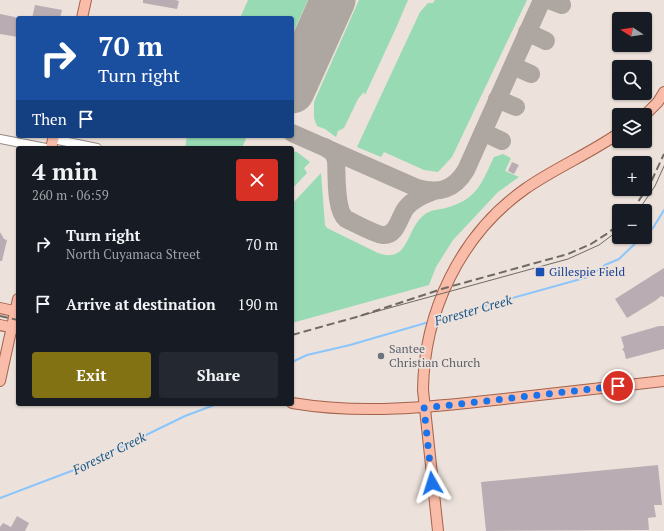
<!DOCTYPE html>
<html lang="en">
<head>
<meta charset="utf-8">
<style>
  :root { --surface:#171b24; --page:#242831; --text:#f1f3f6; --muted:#9ea1a6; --accent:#837214 }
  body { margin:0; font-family:"PT Serif",serif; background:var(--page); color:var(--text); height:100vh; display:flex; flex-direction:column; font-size:15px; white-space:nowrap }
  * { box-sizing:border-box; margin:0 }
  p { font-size:13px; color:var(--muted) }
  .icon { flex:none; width:22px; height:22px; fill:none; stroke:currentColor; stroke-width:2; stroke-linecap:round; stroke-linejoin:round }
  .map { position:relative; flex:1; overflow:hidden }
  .sheet { position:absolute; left:16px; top:146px; width:278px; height:260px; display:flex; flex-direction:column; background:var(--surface); border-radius:4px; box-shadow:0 1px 3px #0004 }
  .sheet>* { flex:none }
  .hud { position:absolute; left:16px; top:16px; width:278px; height:122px; border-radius:4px; box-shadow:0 1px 3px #0004; background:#1a4fa0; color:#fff; overflow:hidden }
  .needle { width:26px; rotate:282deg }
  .buttons { position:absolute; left:612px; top:12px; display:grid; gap:8px }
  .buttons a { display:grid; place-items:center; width:40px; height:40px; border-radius:4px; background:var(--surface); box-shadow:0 1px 3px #0004; font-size:20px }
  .pin { position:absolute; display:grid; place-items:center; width:34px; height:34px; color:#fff; margin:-17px; border:2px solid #fff; border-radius:50%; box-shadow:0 1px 4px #0007 }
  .me { position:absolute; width:44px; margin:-22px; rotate:354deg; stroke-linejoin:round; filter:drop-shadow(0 0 3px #0008) }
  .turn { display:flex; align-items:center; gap:14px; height:84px; padding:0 16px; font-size:18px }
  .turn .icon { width:52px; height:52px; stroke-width:2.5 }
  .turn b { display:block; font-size:28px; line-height:34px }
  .then { display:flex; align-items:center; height:38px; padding:0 16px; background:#0003; gap:8px; font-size:15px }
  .round { display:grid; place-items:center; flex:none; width:42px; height:42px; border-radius:4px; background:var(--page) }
  .head { display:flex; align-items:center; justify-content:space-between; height:68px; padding:0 16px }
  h1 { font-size:24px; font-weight:700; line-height:30px }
  .primary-button { display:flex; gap:8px; margin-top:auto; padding:8px 16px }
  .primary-button a { flex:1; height:46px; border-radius:4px; background:var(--accent); color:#fff; font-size:16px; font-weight:700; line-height:46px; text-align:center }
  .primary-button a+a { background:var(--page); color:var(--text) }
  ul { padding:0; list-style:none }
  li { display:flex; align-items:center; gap:12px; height:60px; padding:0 16px }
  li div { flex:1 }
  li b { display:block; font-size:15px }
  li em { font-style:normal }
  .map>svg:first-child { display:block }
  .green { fill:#97dab4 }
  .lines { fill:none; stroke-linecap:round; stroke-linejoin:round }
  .stream { stroke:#8ac5fb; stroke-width:2 }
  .taxiway { stroke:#aea6a0; stroke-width:18 }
  .runway { stroke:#aea6a0; stroke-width:45 }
  .building { fill:#b9adb3 }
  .minor-casing { stroke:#938983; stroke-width:10 }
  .major-casing { stroke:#a4624b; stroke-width:12 }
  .minor { stroke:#fff; stroke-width:8 }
  .major { stroke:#f9bca8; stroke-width:10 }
  .tram { stroke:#706a65; stroke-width:1 }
  .rail { stroke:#706a65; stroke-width:2; stroke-dasharray:8 4; stroke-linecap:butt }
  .route { stroke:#1a73e8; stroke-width:7; stroke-dasharray:0 12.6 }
  .transit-dot { fill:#1a4fb4; stroke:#ede2db; stroke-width:1.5 }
  .worship-dot { fill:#6b7280; stroke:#ede2db; stroke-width:1.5 }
  .labels { text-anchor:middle; stroke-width:3.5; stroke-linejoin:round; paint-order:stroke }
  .transit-label { font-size:12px; fill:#164399; stroke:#ede2db; text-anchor:start }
  .worship-label { font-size:12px; fill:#5b616d; stroke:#ede2db; text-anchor:start }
  .water-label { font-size:13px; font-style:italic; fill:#185789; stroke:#ede2db }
</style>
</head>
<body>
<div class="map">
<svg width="664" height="531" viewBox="0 0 664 531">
  <rect width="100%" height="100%" fill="#ede2db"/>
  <g class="green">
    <path d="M248,0H308L292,35V18H240Z"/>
    <path d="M359,0H408L396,28L365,95L364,92L358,99L344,128L338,131L336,137L325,129L317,126L314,118V102Z"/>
    <path d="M435,0H527L452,157L438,172L424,170L384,152L381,157L357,147L420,12L428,3H433Z"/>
    <path d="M187,136H247L242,148H185Z"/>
    <path d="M292,151L297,152L310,162L304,168L307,173L292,189Z"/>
    <path d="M503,154L511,158L505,171L519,177L498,192L453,240L436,267L429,285L292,323V204L321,173L325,225L327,228L378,253C410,264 405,230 424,215C431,209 440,210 449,207C478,198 482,182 494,157Z"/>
  </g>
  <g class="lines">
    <g class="stream">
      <path d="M645,235L653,228L664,210"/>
      <path d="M437,319L588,277L605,265L619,259L642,237"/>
      <path d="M292,362L307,355L350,345L429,322"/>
      <path d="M0,498L74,470L185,416L217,404"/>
    </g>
    <g class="taxiway">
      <path d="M549,0L562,5"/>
      <path d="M527,32L546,41"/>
      <path d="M513,66L531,74"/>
      <path d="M497,99L516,107"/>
      <path d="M483,132L502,141"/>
      <path d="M292,133L417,188C439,194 454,190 466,170L542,0"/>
      <path d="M325,147L333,153L336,160C337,175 335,210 346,219C355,223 374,234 383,235C397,236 399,217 406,208C413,199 424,195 434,191"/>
    </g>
    <path class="runway" d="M292,91L333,0"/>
  </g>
  <g class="building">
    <path d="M143,0H175L179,1L177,9L143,3Z"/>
    <path d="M35,5L62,10L60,18H32Z"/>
    <path d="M0,14L15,17L18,21V37L0,34Z"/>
    <path d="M512,162L519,165L514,174L508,171Z"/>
    <path d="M0,232L4,239L7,240L2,261H0Z"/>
    <path d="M664,268V297L661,296L655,301L627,318L615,299Z"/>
    <path d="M659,326H664V349L626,359L624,351L622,350L624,347L621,337Z"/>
    <path d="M658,465L662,505H654L656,517L648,518L649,530L486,531L481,482Z"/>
    <path d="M17,516L29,523L25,531H0V527L3,523L11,527Z"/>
  </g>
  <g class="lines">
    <defs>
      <g id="minor">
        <path d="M0,139L46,148"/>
        <path d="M53,139L97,148"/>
      </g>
      <g id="major">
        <path d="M82,18L86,0"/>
        <path d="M645,115L658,102L664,92"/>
        <path d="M51,148L54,136"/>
        <path d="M0,308L18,312"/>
        <path d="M0,325L18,329"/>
        <path d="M0,381L18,299"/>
        <path d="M292,403C364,415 432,407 504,399C557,393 611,387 664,381"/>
        <path d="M438,531L423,390C424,312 460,235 525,189C555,168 589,154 619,133"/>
      </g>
    </defs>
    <use href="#minor" class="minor-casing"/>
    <use href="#major" class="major-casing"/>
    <use href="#minor" class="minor"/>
    <use href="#major" class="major"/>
    <g class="tram">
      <path d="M638,211L655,186L664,166"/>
      <path d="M360,316L568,259L599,245L619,230"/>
    </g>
    <g class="rail">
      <path d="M632,211L651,182L664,154"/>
      <path d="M0,316L18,320"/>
      <path d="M292,335L360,316L445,288L568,254L591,244L608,233L619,224"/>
    </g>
  </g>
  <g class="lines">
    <path class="route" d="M432,483L424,408L618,386"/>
  </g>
  <rect class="transit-dot" x="535" y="267" width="10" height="10" rx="2"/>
  <circle class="worship-dot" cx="381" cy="356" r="4"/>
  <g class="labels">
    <g class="transit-label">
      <text x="549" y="276">Gillespie Field</text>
    </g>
    <g class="worship-label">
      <text x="389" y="353">Santee<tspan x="389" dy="14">Christian Church</tspan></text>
    </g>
    <g class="water-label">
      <text transform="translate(473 310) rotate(-16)" y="5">Forester Creek</text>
      <text transform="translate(109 453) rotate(-26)" y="5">Forester Creek</text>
    </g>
  </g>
</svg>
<div class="buttons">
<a><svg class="needle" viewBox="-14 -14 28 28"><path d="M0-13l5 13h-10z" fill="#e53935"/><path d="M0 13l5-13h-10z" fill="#9ea1a6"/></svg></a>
<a><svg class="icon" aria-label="search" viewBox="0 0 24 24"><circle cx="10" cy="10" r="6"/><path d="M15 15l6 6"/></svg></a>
<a><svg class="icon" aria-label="layers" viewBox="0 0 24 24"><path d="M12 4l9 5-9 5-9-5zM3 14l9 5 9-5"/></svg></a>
<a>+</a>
<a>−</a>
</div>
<div class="pin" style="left:618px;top:386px;background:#d93025"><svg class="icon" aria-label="arrive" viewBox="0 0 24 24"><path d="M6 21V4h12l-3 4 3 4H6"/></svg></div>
<svg class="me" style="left:432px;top:483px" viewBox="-20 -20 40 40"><path d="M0-17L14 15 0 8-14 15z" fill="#1a73e8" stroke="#fff" stroke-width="4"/></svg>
<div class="hud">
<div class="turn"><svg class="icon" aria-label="right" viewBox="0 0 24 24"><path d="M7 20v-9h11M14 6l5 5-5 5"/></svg><div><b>70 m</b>Turn right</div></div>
<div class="then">Then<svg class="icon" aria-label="arrive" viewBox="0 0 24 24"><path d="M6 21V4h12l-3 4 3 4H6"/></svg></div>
</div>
<section class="sheet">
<div class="head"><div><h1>4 min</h1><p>260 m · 06:59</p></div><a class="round" style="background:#d93025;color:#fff"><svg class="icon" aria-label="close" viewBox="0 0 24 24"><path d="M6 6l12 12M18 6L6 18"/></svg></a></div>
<ul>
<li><svg class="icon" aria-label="right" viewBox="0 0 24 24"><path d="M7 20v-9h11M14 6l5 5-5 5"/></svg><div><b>Turn right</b><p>North Cuyamaca Street</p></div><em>70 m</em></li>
<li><svg class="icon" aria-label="arrive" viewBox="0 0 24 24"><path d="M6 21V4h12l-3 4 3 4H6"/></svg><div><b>Arrive at destination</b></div><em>190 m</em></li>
</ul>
<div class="primary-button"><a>Exit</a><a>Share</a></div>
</section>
</div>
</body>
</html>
